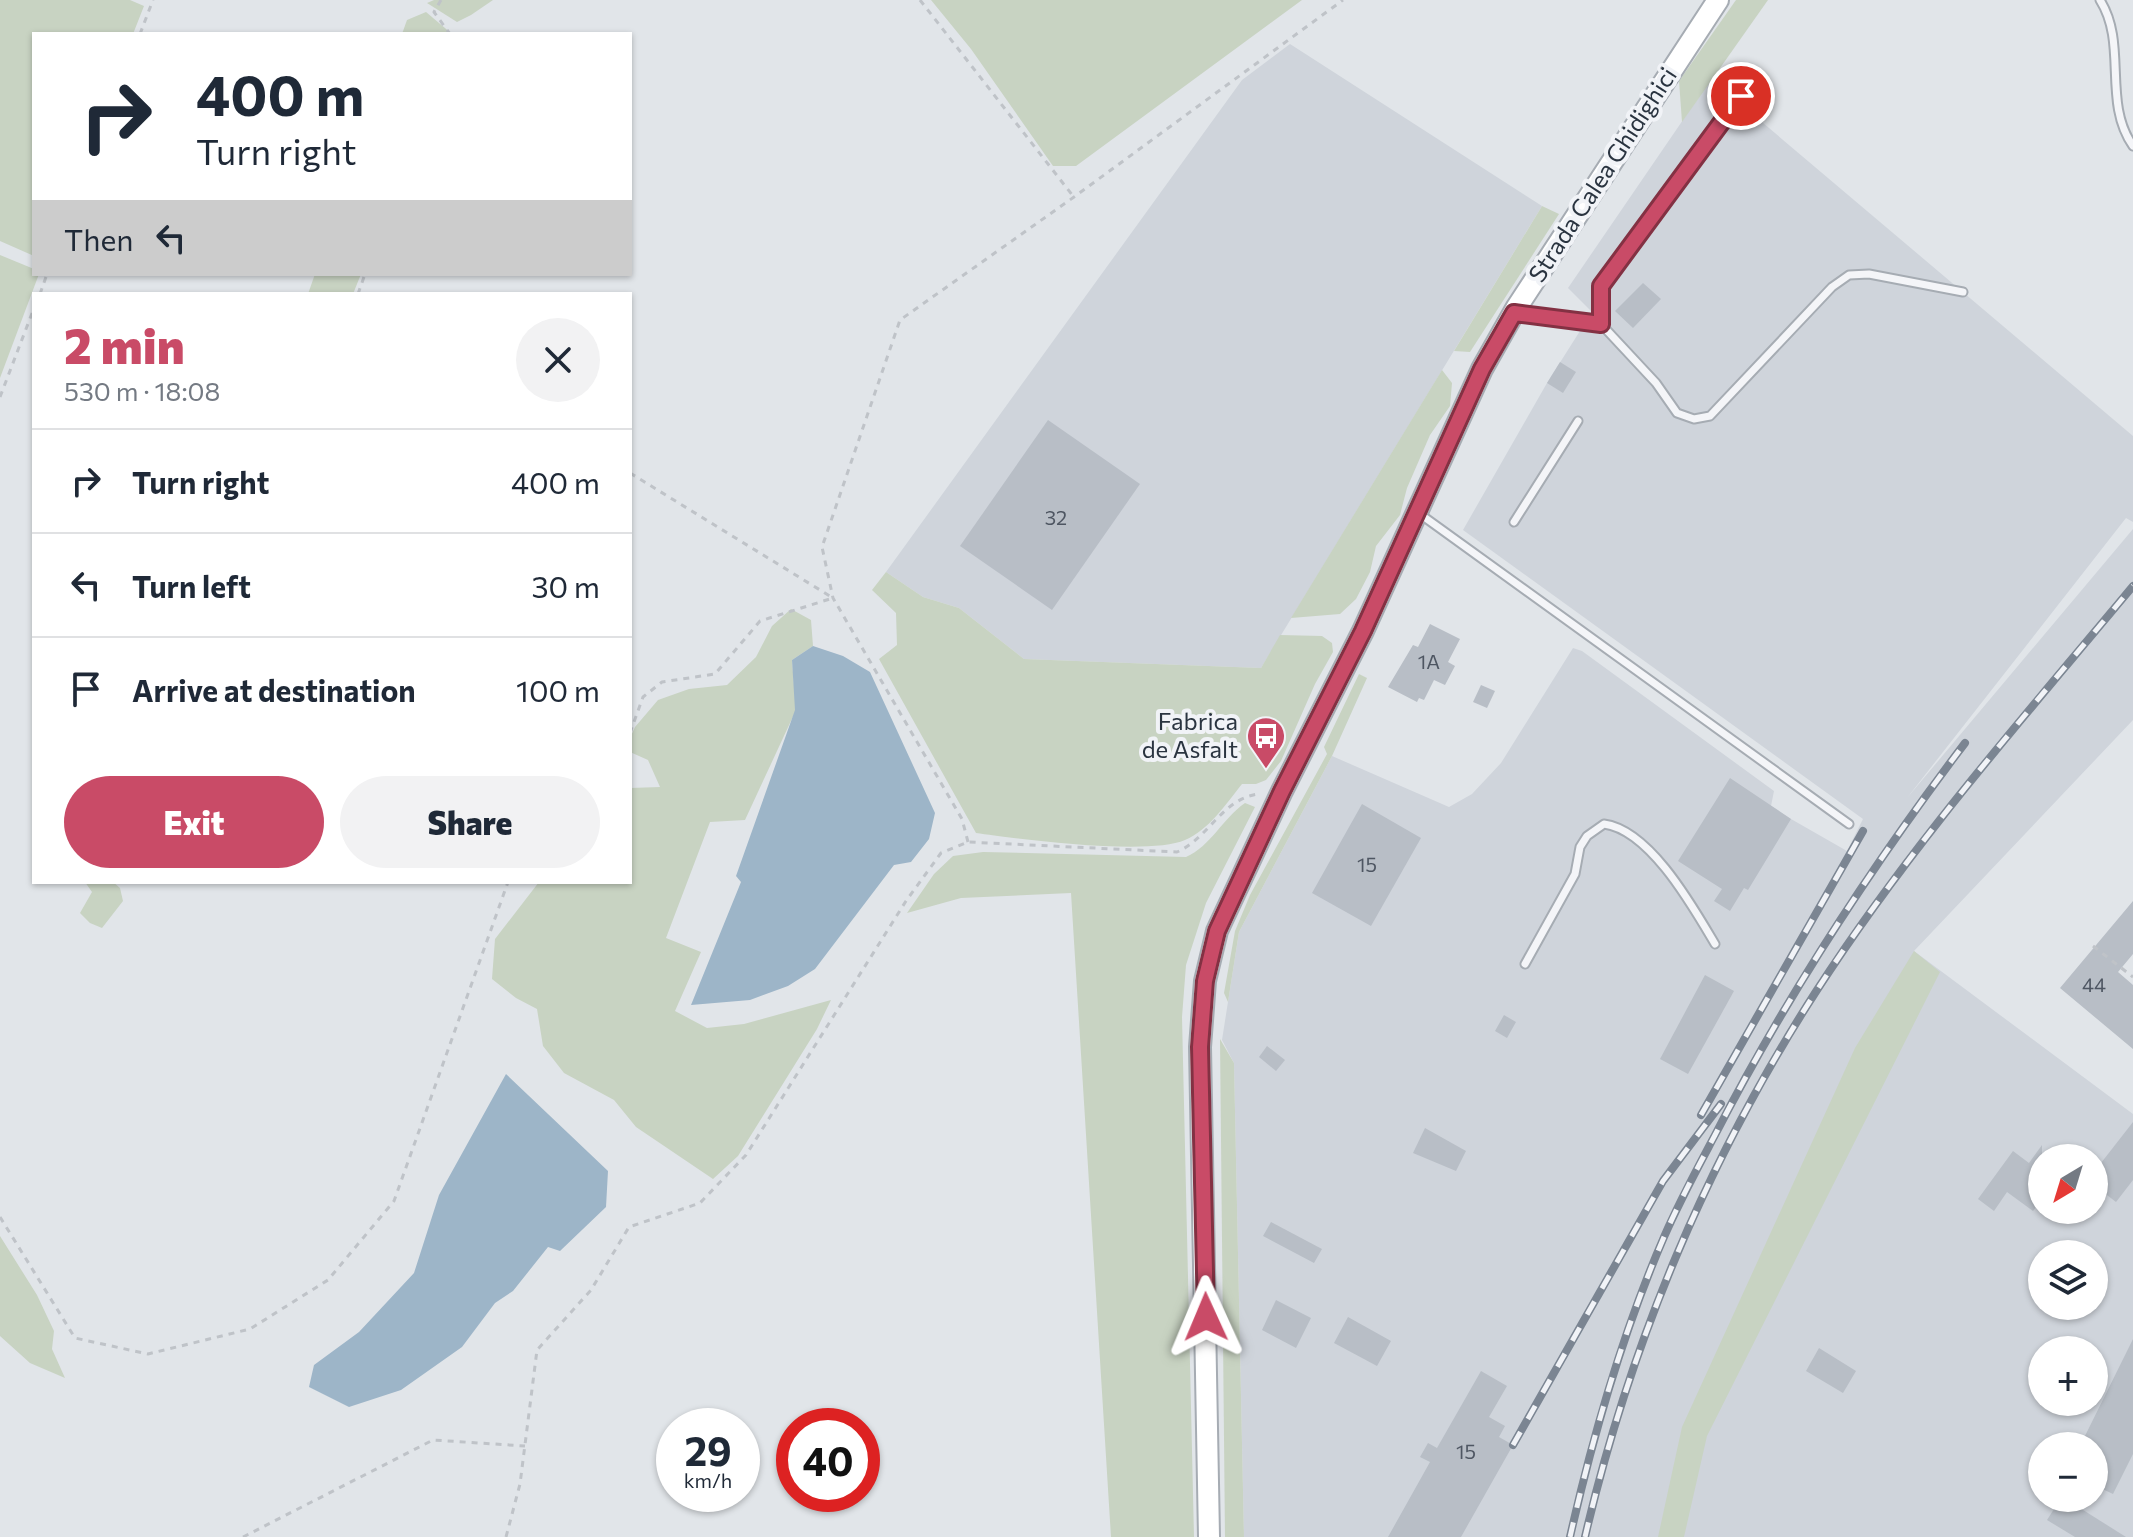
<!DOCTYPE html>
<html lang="en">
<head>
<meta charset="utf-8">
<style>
  :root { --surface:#fff; --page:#f2f2f3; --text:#1f2937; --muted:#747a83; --line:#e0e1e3; --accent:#c94b67 }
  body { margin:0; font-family:Commissioner,sans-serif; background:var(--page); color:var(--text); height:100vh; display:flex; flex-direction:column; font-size:30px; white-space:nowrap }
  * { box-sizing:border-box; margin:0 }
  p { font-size:26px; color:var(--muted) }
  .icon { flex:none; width:44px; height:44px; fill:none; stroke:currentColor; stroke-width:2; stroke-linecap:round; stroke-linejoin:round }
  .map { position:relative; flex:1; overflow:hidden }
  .side { position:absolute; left:32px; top:292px; width:600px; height:592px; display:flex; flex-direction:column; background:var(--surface); border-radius:0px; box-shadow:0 2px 6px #0004 }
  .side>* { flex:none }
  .banner { position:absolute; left:32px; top:32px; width:600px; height:244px; border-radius:0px; box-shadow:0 2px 6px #0004; background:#fff; color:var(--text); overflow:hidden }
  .needle { width:52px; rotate:218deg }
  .tools { position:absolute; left:2028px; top:1144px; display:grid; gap:16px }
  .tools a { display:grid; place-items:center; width:80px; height:80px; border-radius:50%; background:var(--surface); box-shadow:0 2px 6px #0004; font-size:40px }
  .speed { position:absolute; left:656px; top:1408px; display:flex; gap:16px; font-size:40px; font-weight:700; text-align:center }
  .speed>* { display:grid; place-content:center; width:104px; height:104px; border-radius:50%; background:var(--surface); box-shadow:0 2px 6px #0004; line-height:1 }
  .speed small { font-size:20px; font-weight:400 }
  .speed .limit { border:12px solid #d22; background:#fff; color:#111 }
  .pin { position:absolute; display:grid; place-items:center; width:68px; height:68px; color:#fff; margin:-34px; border:4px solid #fff; border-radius:50%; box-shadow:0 2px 8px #0007 }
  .me { position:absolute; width:88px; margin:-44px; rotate:359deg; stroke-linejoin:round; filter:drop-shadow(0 0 6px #0008) }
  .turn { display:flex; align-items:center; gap:28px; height:168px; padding:0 32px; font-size:36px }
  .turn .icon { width:104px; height:104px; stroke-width:2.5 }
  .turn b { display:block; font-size:56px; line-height:68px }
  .then { display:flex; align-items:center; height:76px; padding:0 32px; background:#0003; gap:16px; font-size:30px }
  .round { display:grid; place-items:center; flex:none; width:84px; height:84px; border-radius:42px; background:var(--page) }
  .summary { display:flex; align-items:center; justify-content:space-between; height:136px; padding:0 32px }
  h1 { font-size:48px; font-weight:800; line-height:60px; color:var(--accent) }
  .button { display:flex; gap:16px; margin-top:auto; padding:16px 32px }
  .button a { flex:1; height:92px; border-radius:48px; background:var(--accent); color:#fff; font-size:32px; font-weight:800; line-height:92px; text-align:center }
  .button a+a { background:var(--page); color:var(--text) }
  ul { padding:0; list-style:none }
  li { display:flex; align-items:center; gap:24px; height:104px; padding:0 32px; border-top:2px solid var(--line) }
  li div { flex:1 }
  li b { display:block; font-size:30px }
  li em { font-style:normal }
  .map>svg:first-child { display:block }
  .built { fill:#cfd4db; fill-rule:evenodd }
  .green { fill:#c8d3c2 }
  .water { fill:#9db5c8 }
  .building { fill:#b8bec6 }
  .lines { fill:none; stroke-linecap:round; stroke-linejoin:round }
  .lane-casing { stroke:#a6acb3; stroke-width:11 }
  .secondary-casing { stroke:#a6acb3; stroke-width:24 }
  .path { stroke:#bfc3c8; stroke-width:3; stroke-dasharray:6 6; stroke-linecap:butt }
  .lane { stroke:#f4f5f8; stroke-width:7 }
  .secondary { stroke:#fff; stroke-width:20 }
  .rail-casing { stroke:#7b8592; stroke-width:8 }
  .rail { stroke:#f1f3f7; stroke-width:5; stroke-dasharray:15; stroke-linecap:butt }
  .route-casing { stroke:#833143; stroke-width:20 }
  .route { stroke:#c94b67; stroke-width:14 }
  .labels { text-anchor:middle; stroke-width:8; stroke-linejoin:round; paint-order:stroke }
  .number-label { font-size:20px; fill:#4e5662 }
  .street-label { font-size:24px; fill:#2a3440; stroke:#f1f3f7 }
  .poi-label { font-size:24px; fill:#2a3440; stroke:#f1f3f7; text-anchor:end }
</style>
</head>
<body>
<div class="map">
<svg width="2133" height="1537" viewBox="0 0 2133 1537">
  <rect width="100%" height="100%" fill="#e1e5e9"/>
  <g class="built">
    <path d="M1290,44L1542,206L1261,668L1024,659L959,608L923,597L886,572L1242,80Z"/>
    <path d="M1711,79L2133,436V522L2126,518L1907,798L2133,529V720L1914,951L2133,1114V1537H1244L1234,1063L1222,1040L1239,932L1332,756L1449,807L1472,794L1501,763L1573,648L1582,651L1774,791L1771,806L1791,819L1847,851L1863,819L1463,530L1547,383L1592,312L1568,288ZM2042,1158H2094V1210H2042ZM2042,1254H2094V1306H2042ZM2042,1350H2094V1402H2042ZM2042,1446H2094V1498H2042Z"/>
  </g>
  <g class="green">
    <path d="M0,0H130L144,6L133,34H34V256L0,241Z"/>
    <path d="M434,0H493L471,15L457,22L427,3Z"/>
    <path d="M931,0H1302L1076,166H1053L971,49Z"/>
    <path d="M1736,0H1768L1682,122L1679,81Z"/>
    <path d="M426,12L452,34H402L407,20Z"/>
    <path d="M1542,206L1559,214L1470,352L1454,351Z"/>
    <path d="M0,255L34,269V274H39L0,378Z"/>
    <path d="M315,274H361L353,294H308Z"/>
    <path d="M1442,370L1452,383L1450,406L1430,435L1407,488L1400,515L1376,546L1370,572L1356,599L1340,614L1291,618Z"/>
    <path d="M886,572L923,597L959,608L1024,659L1261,668L1280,635L1322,636L1332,643L1333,652L1315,684L1281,761L1266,780L1256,784H1242C1226,804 1209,830 1185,840C1149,856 1019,839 976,833L879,659L897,645L896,613L872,590Z"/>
    <path d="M791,609L811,620L813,646L792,660L796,710L745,820L710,822L666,938L701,952L675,1011L707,1028L744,1024L831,1000L817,1029L738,1156L713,1179L636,1127L614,1100L564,1073L543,1046L537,1009L516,998L492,979L495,939L539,882H630V788L660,787L648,760L630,752V738L635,727L658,700L689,689L727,685L756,657L772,626Z"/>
    <path d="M1359,674L1367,678L1332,756L1239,932L1228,1002L1224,993L1235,931L1250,895L1327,754L1324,747Z"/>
    <path d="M1245,803L1255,807L1206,903L1186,965L1182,1017L1194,1537H1111L1071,893L961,898L907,913L934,874L953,856L983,852L1186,857C1211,846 1222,819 1245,803Z"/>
    <path d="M85,882H113L120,888L123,901L102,928L90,923L80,913L92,892Z"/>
    <path d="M1914,951L1940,972L1707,1436L1684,1537H1658L1682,1427L1855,1048Z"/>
    <path d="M1220,1039L1234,1063L1244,1537H1225Z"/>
    <path d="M0,1236L37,1295L54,1331L52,1349L65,1378L30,1363L0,1336Z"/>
  </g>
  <g class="water">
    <path d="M813,646L843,656L870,672L935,813L929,839L911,862L894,865L815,969L788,986L750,1000L691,1005L741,882L736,876L795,710L792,660Z"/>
    <path d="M506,1074L608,1171L606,1207L560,1251L548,1247L513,1291L495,1303L462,1347L401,1390L349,1407L309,1387L314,1365L359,1332L414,1273L439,1195Z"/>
  </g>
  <g class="building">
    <path d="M1643,283L1661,299L1633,328L1615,311Z"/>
    <path d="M1560,362L1576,372L1563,393L1547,383Z"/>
    <path d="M1048,420L1140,484L1052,610L960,546Z"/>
    <path d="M1430,624L1460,639L1448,662L1455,666L1445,685L1434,680L1424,700L1419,698L1417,702L1388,687L1413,645L1418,647Z"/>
    <path d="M1481,685L1495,691L1487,708L1473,702Z"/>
    <path d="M1730,778L1791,819L1748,890L1744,888L1730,911L1714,901L1722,889L1678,861Z"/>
    <path d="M1362,804L1421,838L1371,926L1312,893Z"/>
    <path d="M2133,901V954L2118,972L2133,985V1049L2060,988Z"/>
    <path d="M1705,975L1734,991L1688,1074L1660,1059Z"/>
    <path d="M1504,1015L1516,1022L1507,1038L1495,1031Z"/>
    <path d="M1267,1046L1285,1060L1276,1071L1259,1057Z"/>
    <path d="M2133,1122V1180L2116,1202L2094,1185V1172Z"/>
    <path d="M1425,1128L1466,1151L1456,1171L1413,1153Z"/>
    <path d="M2042,1145V1200L2033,1211L2007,1192L1994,1211L1978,1199L2013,1151L2029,1163Z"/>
    <path d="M1271,1222L1322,1249L1314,1263L1263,1236Z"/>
    <path d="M1276,1300L1311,1318L1296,1348L1262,1330Z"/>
    <path d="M1348,1317L1391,1341L1377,1366L1334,1343Z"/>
    <path d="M2133,1339V1454L2113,1494L2094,1485V1446H2080Z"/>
    <path d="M1819,1348L1856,1371L1843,1393L1806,1371Z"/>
    <path d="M1481,1371L1507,1386L1489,1417L1505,1426L1499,1437L1513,1445L1461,1537H1388L1430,1462L1420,1457L1428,1443L1437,1448Z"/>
    <path d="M2061,1498H2064L2126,1537H2075L2047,1520Z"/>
  </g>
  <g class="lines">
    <defs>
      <g id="lane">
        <path d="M2100,0C2128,44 2102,102 2133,146"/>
        <path d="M1741,96L1601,286V324L1656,383L1677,413L1694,419L1710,416L1832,287L1849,275L1869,274L1963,292"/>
        <path d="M1516,313L1601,324"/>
        <path d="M1420,514L1849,824"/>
        <path d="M1514,522L1578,421"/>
        <path d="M1525,964L1575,874L1580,847L1587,836L1604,824C1650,830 1693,907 1715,944"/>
      </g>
      <path id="secondary" d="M1209,1537L1200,1047L1205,981L1217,931L1282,791L1363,631L1482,369L1517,307L1718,0"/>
    </defs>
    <use href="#lane" class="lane-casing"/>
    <use href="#secondary" class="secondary-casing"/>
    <g class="path">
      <path d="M441,0L434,12L450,34"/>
      <path d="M920,0L1073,196"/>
      <path d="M140,34L153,0"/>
      <path d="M40,294L47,274"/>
      <path d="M358,294L365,274"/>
      <path d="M0,397L34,308"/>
      <path d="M630,473L833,598"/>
      <path d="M630,733L643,697L662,682L715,674L760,621L833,598"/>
      <path d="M968,842L962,819L833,598L822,547L900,320L1074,197L1343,0"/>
      <path d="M2093,946L2133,977"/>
      <path d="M0,1217L75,1338L148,1354L250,1329L328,1280L394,1201L508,882"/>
      <path d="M243,1537L433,1440L525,1446"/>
      <path d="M506,1537L520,1484L537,1350L591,1290L629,1227L700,1203L746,1155L906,901L941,853L968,842L1177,852C1209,838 1222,799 1258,794"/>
    </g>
    <use href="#lane" class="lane"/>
    <use href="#secondary" class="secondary"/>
    <defs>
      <g id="rail">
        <path d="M1701,1115L1863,831"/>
        <path d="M1513,1445L1663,1181L1721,1104"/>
        <path d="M1570,1537C1593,1435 1622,1334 1664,1237C1679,1202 1697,1169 1715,1135C1786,997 1871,867 1965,743"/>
        <path d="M1585,1537C1630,1343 1709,1157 1817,990C1910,846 2024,717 2133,586"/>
      </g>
    </defs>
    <use href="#rail" class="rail-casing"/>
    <use href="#rail" class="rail"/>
  </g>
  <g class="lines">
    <defs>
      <path id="route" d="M1206,1317L1200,1047L1205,981L1217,931L1282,791L1363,631L1482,369L1514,313L1601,324V286L1741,96"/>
    </defs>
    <use href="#route" class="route-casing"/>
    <use href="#route" class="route"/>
  </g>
  <defs>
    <symbol id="bus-pin" viewBox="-11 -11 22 30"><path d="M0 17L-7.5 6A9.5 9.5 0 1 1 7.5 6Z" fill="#c94b67" stroke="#f1f3f7"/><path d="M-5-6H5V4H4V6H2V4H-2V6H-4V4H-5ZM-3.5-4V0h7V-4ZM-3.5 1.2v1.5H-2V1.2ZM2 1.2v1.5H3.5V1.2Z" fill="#fff"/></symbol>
  </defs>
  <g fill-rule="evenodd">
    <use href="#bus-pin" x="1244" y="714" width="44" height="60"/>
  </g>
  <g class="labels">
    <g class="number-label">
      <text x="1056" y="525">32</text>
      <text x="1429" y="669">1A</text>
      <text x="1367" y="872">15</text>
      <text x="2094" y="992">44</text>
      <text x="1466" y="1459">15</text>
    </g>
    <g class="street-label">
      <text transform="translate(1603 175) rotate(-57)" y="8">Strada Calea Ghidighici</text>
    </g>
    <g class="poi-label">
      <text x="1238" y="730">Fabrica<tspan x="1238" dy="28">de Asfalt</tspan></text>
    </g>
  </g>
</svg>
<div class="tools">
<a><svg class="needle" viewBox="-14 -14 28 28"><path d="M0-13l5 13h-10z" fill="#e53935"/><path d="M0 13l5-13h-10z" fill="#747a83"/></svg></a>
<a><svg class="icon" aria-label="layers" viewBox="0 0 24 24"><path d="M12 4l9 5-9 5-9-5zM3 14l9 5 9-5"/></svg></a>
<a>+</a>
<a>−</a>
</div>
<div class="speed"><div>29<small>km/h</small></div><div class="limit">40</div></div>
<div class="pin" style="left:1741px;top:96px;background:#d93025"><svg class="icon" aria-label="arrive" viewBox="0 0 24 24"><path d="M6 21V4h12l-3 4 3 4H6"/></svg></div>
<svg class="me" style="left:1206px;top:1317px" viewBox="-20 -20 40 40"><path d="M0-17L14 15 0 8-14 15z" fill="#c94b67" stroke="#fff" stroke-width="4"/></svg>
<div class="banner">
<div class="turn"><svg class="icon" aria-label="right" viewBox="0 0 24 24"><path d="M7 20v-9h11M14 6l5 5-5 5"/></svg><div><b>400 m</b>Turn right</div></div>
<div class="then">Then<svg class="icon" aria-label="left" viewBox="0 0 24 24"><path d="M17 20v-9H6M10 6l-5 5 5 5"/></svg></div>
</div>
<section class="side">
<div class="summary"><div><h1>2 min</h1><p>530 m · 18:08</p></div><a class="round"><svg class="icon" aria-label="close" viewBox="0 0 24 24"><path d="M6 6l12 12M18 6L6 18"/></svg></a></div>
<ul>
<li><svg class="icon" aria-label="right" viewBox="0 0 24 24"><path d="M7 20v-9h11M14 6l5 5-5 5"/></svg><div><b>Turn right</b></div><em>400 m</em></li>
<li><svg class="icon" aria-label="left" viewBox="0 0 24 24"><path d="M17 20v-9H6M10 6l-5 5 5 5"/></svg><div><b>Turn left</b></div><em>30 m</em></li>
<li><svg class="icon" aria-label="arrive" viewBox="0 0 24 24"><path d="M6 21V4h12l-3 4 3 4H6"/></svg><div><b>Arrive at destination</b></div><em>100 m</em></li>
</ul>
<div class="button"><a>Exit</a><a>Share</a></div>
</section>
</div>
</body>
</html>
